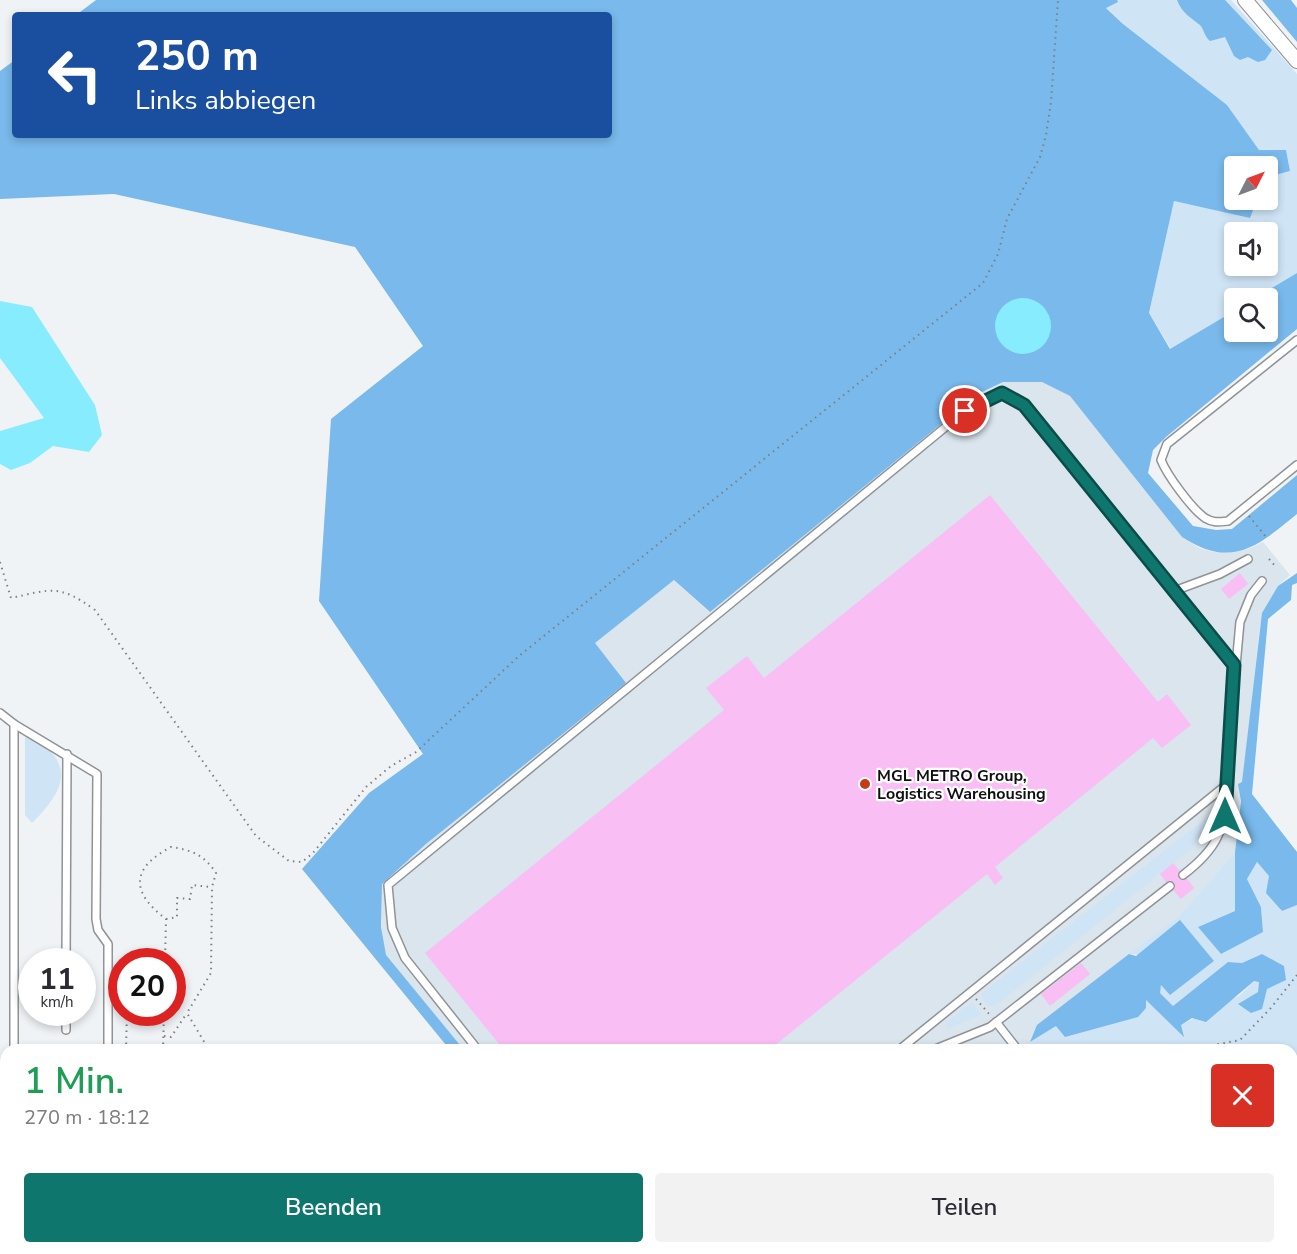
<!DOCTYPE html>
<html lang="de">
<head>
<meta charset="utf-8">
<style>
  :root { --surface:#fff; --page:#f2f2f3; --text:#2b2b33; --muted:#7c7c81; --accent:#0f766e }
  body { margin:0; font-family:"Nunito Sans",sans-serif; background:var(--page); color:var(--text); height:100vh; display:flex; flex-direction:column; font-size:22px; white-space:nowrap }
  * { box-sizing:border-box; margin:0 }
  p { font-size:20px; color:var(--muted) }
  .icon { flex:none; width:33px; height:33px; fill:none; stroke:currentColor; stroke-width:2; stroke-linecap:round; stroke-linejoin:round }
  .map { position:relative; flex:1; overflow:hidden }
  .side { position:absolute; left:0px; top:1044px; width:1298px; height:210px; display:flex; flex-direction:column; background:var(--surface); border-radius:18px 18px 0 0; box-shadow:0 3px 9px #0003 }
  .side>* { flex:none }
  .top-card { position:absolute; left:12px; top:12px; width:600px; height:126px; border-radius:6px; box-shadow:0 3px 9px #0003; background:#1a4fa0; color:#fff; overflow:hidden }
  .needle { width:39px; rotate:48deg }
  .controls { position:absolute; left:1224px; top:156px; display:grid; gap:12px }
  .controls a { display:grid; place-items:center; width:54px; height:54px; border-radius:6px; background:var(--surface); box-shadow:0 3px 9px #0003; font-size:30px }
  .speed { position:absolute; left:18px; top:948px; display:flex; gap:12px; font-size:30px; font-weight:700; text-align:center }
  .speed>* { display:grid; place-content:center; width:78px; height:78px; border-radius:50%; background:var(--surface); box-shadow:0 3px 9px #0003; line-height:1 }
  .speed small { font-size:15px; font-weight:400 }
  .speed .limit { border:9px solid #d22; background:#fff; color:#111 }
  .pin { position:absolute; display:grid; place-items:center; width:51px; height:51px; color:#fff; margin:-26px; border:3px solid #fff; border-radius:50%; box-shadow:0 2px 6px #0007 }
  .me { position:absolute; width:66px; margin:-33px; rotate:0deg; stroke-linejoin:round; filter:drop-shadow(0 0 4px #0008) }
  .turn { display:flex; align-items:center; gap:21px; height:126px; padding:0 24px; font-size:27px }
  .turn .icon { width:78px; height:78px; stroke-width:2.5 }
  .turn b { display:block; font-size:42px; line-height:51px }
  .round { display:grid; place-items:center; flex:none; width:63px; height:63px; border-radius:6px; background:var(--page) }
  .summary { display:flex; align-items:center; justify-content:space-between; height:102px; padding:0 24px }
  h1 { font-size:36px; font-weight:600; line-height:45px; color:#1e9e55 }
  .button { display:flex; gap:12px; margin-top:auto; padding:12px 24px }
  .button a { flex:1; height:69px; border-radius:6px; background:var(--accent); color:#fff; font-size:24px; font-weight:600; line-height:69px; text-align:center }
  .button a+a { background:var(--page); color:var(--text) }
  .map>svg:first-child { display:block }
  .built { fill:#dae5ed }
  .green { fill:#cfe4f5; fill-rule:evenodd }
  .forest { fill:#79b9eb }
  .water { fill:#87ecfd }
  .building { fill:#f9bef4 }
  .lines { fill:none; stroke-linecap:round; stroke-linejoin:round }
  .service-casing { stroke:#909396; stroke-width:10 }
  .minor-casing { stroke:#909396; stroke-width:16 }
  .path { stroke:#7d8082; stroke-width:2; stroke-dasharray:1.5 4.5; stroke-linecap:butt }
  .service { stroke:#fff; stroke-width:7 }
  .minor { stroke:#fff; stroke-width:14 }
  .route-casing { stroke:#0a4d48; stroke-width:15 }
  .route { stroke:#0f766e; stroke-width:10 }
  .poi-dot { fill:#c43b17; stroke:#fff; stroke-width:2 }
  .labels { text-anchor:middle; stroke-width:4.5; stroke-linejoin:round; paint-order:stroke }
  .poi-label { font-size:16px; font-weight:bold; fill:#0e1011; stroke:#fff; text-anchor:start }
</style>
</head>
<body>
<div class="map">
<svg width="1297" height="1254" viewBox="0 0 1297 1254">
  <rect width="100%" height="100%" fill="#eff3f6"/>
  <g class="built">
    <path d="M1003,382H1042L1070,396L1182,537L1199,548L1214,552L1248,549L1263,542L1290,575L1278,586L1260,626L1235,852L1179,916L1038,1025L1030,1042L1035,1050H452L381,964L382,884L426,844L625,683L594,643L674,580L709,612L979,394Z"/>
    <path d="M614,1248H951L950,1254H619Z"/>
  </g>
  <g class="green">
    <path d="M1117,0H1231L1297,74V273L1255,298H1234V311L1171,349L1149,313L1174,201L1250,217L1257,200H1268V177L1290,171L1286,150H1259L1227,105L1123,24L1106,7ZM1234,232H1268V266H1234Z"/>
    <path d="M30,735C76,764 66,789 32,823L25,815V738Z"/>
    <path d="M1213,813L1211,824L1189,850L994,1007C988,1007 980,1000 982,993Z"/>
    <path d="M1235,852V911L1198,927L1221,954L1263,932L1261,907L1247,879L1257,862L1269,876L1281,911L1297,905V1254H950L951,1248H1292V1050H1035L1030,1042L1056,1026L1146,999L1183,1035L1180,1025L1239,996L1254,981H1259L1258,992L1238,1004L1267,989L1284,966L1262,954L1242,963L1228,962L1173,1006L1159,993L1161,985L1171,994L1214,961L1129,954L1179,916Z"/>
    <path d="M972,1003L981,1014L979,1016L947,1029L946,1023Z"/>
  </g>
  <g class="forest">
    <path d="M96,0H1117L1118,2L1106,8L1123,24L1227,105L1259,150H1286L1290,171L1268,177V166H1234V200H1257L1250,218L1174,201L1149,313L1170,349L1234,311V332H1268V298H1255L1297,273V329L1166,437L1153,450L1148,473L1193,526L1216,530L1232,529L1297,475V514C1257,547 1231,569 1182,537L1070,396L1042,382H1003L978,394L710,612L674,580L595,643L626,683L426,844L382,884L381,927L386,955L464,1050H450L302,869L369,793L423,754L319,601L331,419L423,346L355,247L114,194L0,199V71L15,60V135H609V15H76Z"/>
    <path d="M1177,0H1225L1272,50L1265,60L1258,62L1248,57L1240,60L1234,56L1225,37L1210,41C1204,36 1204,29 1200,25C1190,17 1182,13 1177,0Z"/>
    <path d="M1262,0H1291L1297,8V42Z"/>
    <path d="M1297,573V583L1292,585L1291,600L1268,619L1252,794L1297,852V905L1282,911L1266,893L1269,876L1257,862L1247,879L1261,907L1263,932L1221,954L1198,927L1235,911V852L1241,801L1238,784L1242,782L1262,613L1278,586Z"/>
    <path d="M1180,920L1214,961L1170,995L1161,985L1160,993L1173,1006L1228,962L1242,963L1262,954L1284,966L1286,980L1267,989L1262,1009L1251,1013L1238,1004L1258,992L1259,982L1254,981L1206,1022L1192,1018L1181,1025L1184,1037L1146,1000V1008L1138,1017L1065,1037L1056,1026L1030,1042L1037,1025L1129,954L1136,956Z"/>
  </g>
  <g class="water">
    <circle cx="1023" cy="326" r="28"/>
    <path d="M0,301L32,307L95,405L102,435L89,452L53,446L30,463L11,470L0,464V431L44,418L0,358Z"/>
  </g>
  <g class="building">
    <path d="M990,495L1158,702L1167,694L1191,725L1162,748L1153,738L995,867L1003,878L995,885L987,874L769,1050H504L425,953L724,710L706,688L747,656L764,678Z"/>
    <path d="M1240,573L1248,584L1229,599L1221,589Z"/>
    <path d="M1173,863L1180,871L1179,879H1187L1194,888L1181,899L1173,890L1174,882H1166L1160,874Z"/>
    <path d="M1081,963L1090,974L1050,1006L1041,994Z"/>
  </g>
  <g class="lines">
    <defs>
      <g id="service">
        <path d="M1297,340L1167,444L1161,460C1167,475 1191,508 1205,518C1213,523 1219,522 1228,521L1297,465"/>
        <path d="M1174,591L1234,665"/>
        <path d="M0,713L14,724V1050"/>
        <path d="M14,724L97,774L96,919L98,930L108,944V1050"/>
        <path d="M1183,875C1217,849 1227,829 1225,786"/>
        <path d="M66,962L67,754"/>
        <path d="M996,1022L1018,1050"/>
        <path d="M66,1030V1012"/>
        <path d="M478,1050L405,958L392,928L388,885L965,411L1002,393L1024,405L1174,591L1220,574L1248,559"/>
        <path d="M899,1050L1225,786L1240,622L1251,595L1262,581"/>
        <path d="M933,1050L990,1027L1170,886"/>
        <path d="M0,1128L6,1115"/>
        <path d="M717,1248L721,1254"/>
        <path d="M106,1254V1248"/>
        <path d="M914,1254L921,1248"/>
      </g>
      <path id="minor" d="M1245,0L1297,61"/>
    </defs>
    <use href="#service" class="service-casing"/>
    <use href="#minor" class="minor-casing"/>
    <g class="path">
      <path d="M1249,516L1266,537"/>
      <path d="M1269,559L1276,567"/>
      <path d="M0,562L11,598C52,589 59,584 95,610L256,836L289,861L302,862L313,853L366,787L391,766L416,752L519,656L983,283L998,254L1007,219L1040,157L1046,135L1051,102L1058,0"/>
      <path d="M166,919L177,917V898L190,899L192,885L211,887"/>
      <path d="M127,962V954"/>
      <path d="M165,962L166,919C130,892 131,868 171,847C192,850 204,855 216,873L212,887L211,973L187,1013L209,1050"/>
      <path d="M976,999L990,1015"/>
      <path d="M164,1036L171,1037L187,1013"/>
      <path d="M126,1050L127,1012"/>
      <path d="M163,1050L164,1012"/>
      <path d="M1188,1050L1240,1040L1270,1009L1297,975"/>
      <path d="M133,1248L136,1254"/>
      <path d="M195,1254L198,1248"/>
    </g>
    <use href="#service" class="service"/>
    <use href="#minor" class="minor"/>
  </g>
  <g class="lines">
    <defs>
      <path id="route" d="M965,411L1002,393L1024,405L1234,665L1225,816"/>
    </defs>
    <use href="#route" class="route-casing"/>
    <use href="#route" class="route"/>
  </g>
  <circle class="poi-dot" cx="865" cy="784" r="6"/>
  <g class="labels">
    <g class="poi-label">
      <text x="877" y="781">MGL METRO Group,<tspan x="877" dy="18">Logistics Warehousing</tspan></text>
    </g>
  </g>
</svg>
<div class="controls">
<a><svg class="needle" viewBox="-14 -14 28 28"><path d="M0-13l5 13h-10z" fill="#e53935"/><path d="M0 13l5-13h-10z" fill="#7c7c81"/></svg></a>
<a><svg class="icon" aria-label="sound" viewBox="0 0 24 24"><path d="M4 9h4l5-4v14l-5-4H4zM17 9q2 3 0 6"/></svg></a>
<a><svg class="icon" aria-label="search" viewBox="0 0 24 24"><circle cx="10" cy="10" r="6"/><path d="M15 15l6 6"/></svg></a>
</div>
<div class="speed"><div>11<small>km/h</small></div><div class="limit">20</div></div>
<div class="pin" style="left:965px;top:411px;background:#d93025"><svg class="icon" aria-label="arrive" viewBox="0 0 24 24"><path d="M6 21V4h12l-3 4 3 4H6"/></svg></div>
<svg class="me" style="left:1225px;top:816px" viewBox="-20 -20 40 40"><path d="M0-17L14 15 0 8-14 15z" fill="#0f766e" stroke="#fff" stroke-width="4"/></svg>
<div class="top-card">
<div class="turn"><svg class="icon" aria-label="left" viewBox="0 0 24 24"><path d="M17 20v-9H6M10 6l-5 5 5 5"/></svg><div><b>250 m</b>Links abbiegen</div></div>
</div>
<section class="side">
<div class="summary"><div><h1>1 Min.</h1><p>270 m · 18:12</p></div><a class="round" style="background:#d93025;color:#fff"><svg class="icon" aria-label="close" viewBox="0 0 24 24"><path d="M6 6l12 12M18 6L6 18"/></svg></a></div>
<div class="button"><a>Beenden</a><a>Teilen</a></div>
</section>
</div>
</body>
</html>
